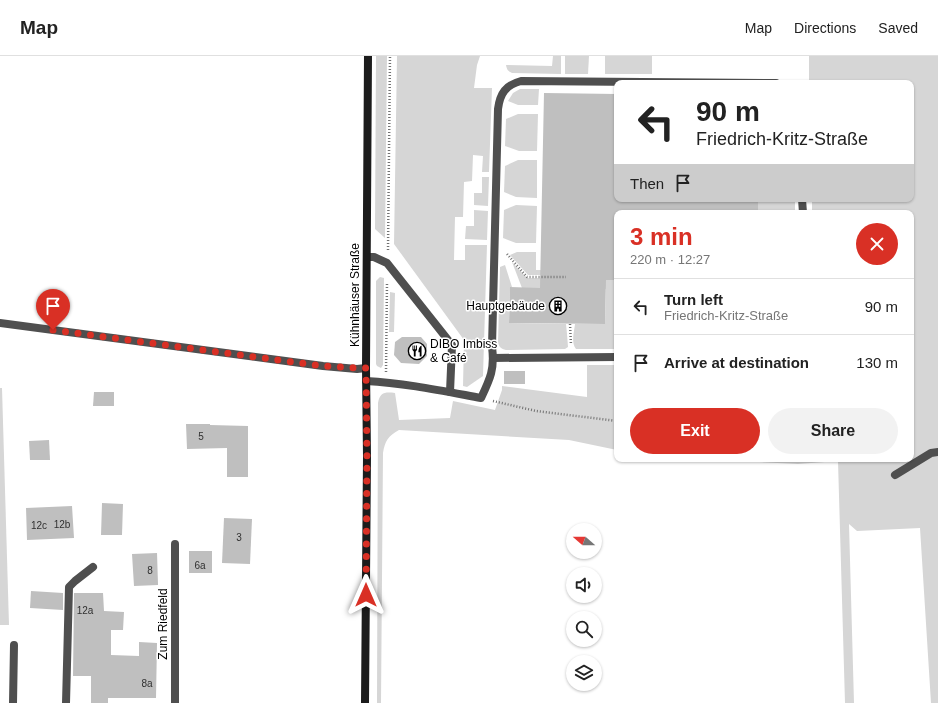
<!DOCTYPE html>
<html lang="en">
<head>
<meta charset="utf-8">
<style>
  :root { --surface:#fff; --page:#f2f2f2; --text:#222; --muted:#767676; --line:#e0e0e0; --accent:#d93025 }
  body { margin:0; font-family:Helvetica,sans-serif; background:var(--page); color:var(--text); height:100vh; display:flex; flex-direction:column; font-size:15px; white-space:nowrap }
  * { box-sizing:border-box; margin:0 }
  p { font-size:13px; color:var(--muted) }
  .icon { flex:none; width:22px; height:22px; fill:none; stroke:currentColor; stroke-width:2; stroke-linecap:round; stroke-linejoin:round }
  .map { position:relative; flex:1; overflow:hidden }
  .details { position:absolute; left:614px; top:154px; width:300px; height:252px; display:flex; flex-direction:column; background:var(--surface); border-radius:8px; box-shadow:0 1px 3px #0004 }
  .details>* { flex:none }
  .hud { position:absolute; left:614px; top:24px; width:300px; height:122px; border-radius:8px; box-shadow:0 1px 3px #0004; background:#fff; color:var(--text); overflow:hidden }
  .needle { width:26px; rotate:290deg }
  .tools { position:absolute; left:566px; top:467px; display:grid; gap:8px }
  .tools a { display:grid; place-items:center; width:36px; height:36px; border-radius:50%; background:var(--surface); box-shadow:0 1px 3px #0004; font-size:20px }
  .pin { position:absolute; display:grid; place-items:center; width:34px; height:34px; color:#fff; margin:-41px -17px; border-radius:50% 50% 50% 0; rotate:-45deg; box-shadow:0 0 4px #0007 }
  .pin .icon { rotate:45deg }
  .me { position:absolute; width:44px; margin:-22px; rotate:0deg; stroke-linejoin:round; filter:drop-shadow(0 0 3px #0008) }
  .turn { display:flex; align-items:center; gap:14px; height:84px; padding:0 16px; font-size:18px }
  .turn .icon { width:52px; height:52px; stroke-width:2.5 }
  .turn b { display:block; font-size:28px; line-height:34px }
  .then { display:flex; align-items:center; height:38px; padding:0 16px; background:#0003; gap:8px; font-size:15px }
  .round { display:grid; place-items:center; flex:none; width:42px; height:42px; border-radius:21px; background:var(--page) }
  .overview { display:flex; align-items:center; justify-content:space-between; height:68px; padding:0 16px }
  h1 { font-size:24px; font-weight:700; line-height:30px; color:var(--accent) }
  .button { display:flex; gap:8px; margin-top:auto; padding:8px 16px }
  .button a { flex:1; height:46px; border-radius:24px; background:var(--accent); color:#fff; font-size:16px; font-weight:700; line-height:46px; text-align:center }
  .button a+a { background:var(--page); color:var(--text) }
  ul { padding:0; list-style:none }
  li { display:flex; align-items:center; gap:12px; height:56px; padding:0 16px; border-top:1px solid var(--line) }
  li div { flex:1 }
  li b { display:block; font-size:15px }
  li em { font-style:normal }
  header { display:flex; align-items:center; gap:24px; box-sizing:border-box; height:56px; padding:0 20px; background:var(--surface); border-bottom:1px solid var(--line) }
  header strong { font-size:19px }
  nav { display:flex; gap:22px; margin-inline-start:auto; font-size:14px }
  .map>svg:first-child { display:block }
  .green { fill:#d6d6d6 }
  .building { fill:#bfbfbf }
  .lines { fill:none; stroke-linecap:round; stroke-linejoin:round }
  .path { stroke:#717171; stroke-width:2.5; stroke-dasharray:1 2; stroke-linecap:butt }
  .lane { stroke:#4f4f4f; stroke-width:8 }
  .street { stroke:#4f4f4f; stroke-width:8 }
  .secondary { stroke:#1c1c1c; stroke-width:8 }
  .route { stroke:#d93025; stroke-width:7; stroke-dasharray:0 12.6 }
  .labels { text-anchor:middle; stroke-width:3; stroke-linejoin:round; paint-order:stroke }
  .number-label { font-size:10px; fill:#303030 }
  .street-label { font-size:12px; fill:#000; stroke:#fff }
  .poi-label { font-size:12px; fill:#000; stroke:#fff; text-anchor:end }
</style>
</head>
<body>
<header>
<strong>Map</strong>
<nav><a>Map</a><a>Directions</a><a>Saved</a></nav>
</header>
<div class="map">
<svg width="938" height="647" viewBox="0 0 938 647">
  <rect width="100%" height="100%" fill="#fff"/>
  <g class="green">
    <path d="M376,0H387L385,182L375,173Z"/>
    <path d="M397,0H480L477,9L474,32H492L489,116H482L483,100L473,99L472,125L464,126L463,161H455L454,204H465V189H487L483,320L467,331L463,330L464,284L394,188Z"/>
    <path d="M553,0H561V18L512,17C508,15 507,14 506,9L552,10Z"/>
    <path d="M565,0H589L588,18H565Z"/>
    <rect x="605" y="0" width="47" height="18"/>
    <path d="M809,0H938V647H931L920,472L857,475L849,468L854,647H845L838,405L798,408L701,403H911V157H812V143H911V27H809Z"/>
    <path d="M520,33H539L538,49H518L508,45L513,37Z"/>
    <path d="M518,58H538L537,95H519L505,90L506,63Z"/>
    <path d="M518,104H537V142L516,141L504,136L505,110Z"/>
    <path d="M482,121H489L488,150L474,149V137H482Z"/>
    <rect x="758" y="143" width="37" height="14"/>
    <path d="M516,149L537,150L536,187H516L503,182L504,154Z"/>
    <path d="M474,154L488,155L487,184L465,183L466,170H474Z"/>
    <path d="M517,196H536V214L617,215L566,219H528L510,199Z"/>
    <path d="M512,206L527,222H566V232H522Z"/>
    <path d="M505,209L512,231L510,232L509,267L566,268L567,278L568,291L565,293L506,294C501,293 499,291 498,286L500,211Z"/>
    <path d="M380,221L384,222L383,309L381,312L377,310L376,308V225Z"/>
    <path d="M576,223L617,224V293H576C571,287 574,276 575,268H605L606,233Z"/>
    <path d="M390,236L395,237L394,276H389Z"/>
    <path d="M587,309H617V394L569,384L399,374C388,380 385,385 383,397L381,647H377L378,347C380,336 385,336 395,337L399,364L450,362L453,345L495,354L502,334V330L587,341Z"/>
    <path d="M0,332H2L9,569H0Z"/>
  </g>
  <g class="building">
    <path d="M544,37L617,38V143H758V157H617V224H606L605,268L509,267L510,231L540,232Z"/>
    <path d="M402,281H421L427,288V300L419,308L401,307L394,299L395,286Z"/>
    <rect x="504" y="315" width="21" height="13"/>
    <path d="M94,336H114V350H93Z"/>
    <path d="M186,368H210V369L248,370V421H227V392L187,393Z"/>
    <path d="M49,384L50,404H30L29,385Z"/>
    <path d="M102,447L123,448L122,479H101Z"/>
    <path d="M72,450L74,482L27,484L26,452Z"/>
    <path d="M224,462L252,463L250,508L222,507Z"/>
    <rect x="189" y="495" width="23" height="22"/>
    <path d="M157,497L158,529L134,530L132,498Z"/>
    <path d="M31,535L63,537V554L30,552Z"/>
    <path d="M74,537H103L104,555L124,556L123,574H111V599L139,600V586L157,587L156,642H108V647H91V620H73Z"/>
  </g>
  <g class="lines">
    <g class="path">
      <path d="M388,194L390,0"/>
      <path d="M507,198L527,221H566"/>
      <path d="M570,268L571,289"/>
      <path d="M386,316L387,227"/>
      <path d="M493,345L536,355L617,365"/>
    </g>
    <g class="lane">
      <path d="M802,143L803,157"/>
      <path d="M367,201H374L387,207L452,289L450,336"/>
      <path d="M493,302L617,301"/>
      <path d="M366,325C405,327 443,335 481,342C490,323 495,313 492,291L498,53C500,37 506,29 521,25L776,27"/>
      <path d="M895,419L931,397L938,396"/>
      <path d="M13,647L14,589"/>
      <path d="M66,647L69,531L75,525L93,511"/>
    </g>
    <g class="street">
      <path d="M0,267L323,310L357,313L366,312"/>
      <path d="M175,488V647"/>
    </g>
    <path class="secondary" d="M365,647L367,401L366,312L368,0"/>
  </g>
  <g class="lines">
    <path class="route" d="M53,274L323,310L358,312H366L367,401L366,539"/>
  </g>
  <defs>
    <symbol id="building-ring" viewBox="-11 -11 22 22"><circle r="9.5" fill="#fff" stroke="#000" stroke-width="1.5"/><path d="M-4-6H4V6H1V3H-1V6H-4ZM-2.5-4.3h1.7v1.8h-1.7ZM.8-4.3h1.7v1.8H.8ZM-2.5-1h1.7V.8h-1.7ZM.8-1h1.7V.8H.8Z" fill="#000"/></symbol>
    <symbol id="restaurant-ring" viewBox="-11 -11 22 22"><circle r="9.5" fill="#fff" stroke="#000" stroke-width="1.5"/><path d="M-5-6h1v4h1v-4h1v4h1v-4h1v5L-1.5 .5V6h-2V.5L-5-1ZM5-6V6H3V1.5H1.5Q1.5-4 5-6Z" fill="#000"/></symbol>
  </defs>
  <g fill-rule="evenodd">
    <use href="#building-ring" x="548" y="240" width="20" height="20"/>
    <use href="#restaurant-ring" x="407" y="285" width="20" height="20"/>
  </g>
  <g class="labels">
    <g class="number-label">
      <text x="201" y="384">5</text>
      <text x="62" y="472">12b</text>
      <text x="39" y="473">12c</text>
      <text x="239" y="485">3</text>
      <text x="200" y="513">6a</text>
      <text x="150" y="518">8</text>
      <text x="85" y="558">12a</text>
      <text x="147" y="631">8a</text>
    </g>
    <g class="street-label">
      <text transform="translate(355 239) rotate(-90)" y="4">Kühnhäuser Straße</text>
      <text transform="translate(163 568) rotate(-90)" y="4">Zum Riedfeld</text>
    </g>
    <g class="poi-label">
      <text x="545" y="254">Hauptgebäude</text>
      <text x="430" y="292" text-anchor="start">DIBO Imbiss<tspan x="430" dy="14">&amp; Café</tspan></text>
    </g>
  </g>
</svg>
<div class="tools">
<a><svg class="needle" viewBox="-14 -14 28 28"><path d="M0-13l5 13h-10z" fill="#e53935"/><path d="M0 13l5-13h-10z" fill="#767676"/></svg></a>
<a><svg class="icon" aria-label="sound" viewBox="0 0 24 24"><path d="M4 9h4l5-4v14l-5-4H4zM17 9q2 3 0 6"/></svg></a>
<a><svg class="icon" aria-label="search" viewBox="0 0 24 24"><circle cx="10" cy="10" r="6"/><path d="M15 15l6 6"/></svg></a>
<a><svg class="icon" aria-label="layers" viewBox="0 0 24 24"><path d="M12 4l9 5-9 5-9-5zM3 14l9 5 9-5"/></svg></a>
</div>
<div class="pin" style="left:53px;top:274px;background:#d93025"><svg class="icon" aria-label="arrive" viewBox="0 0 24 24"><path d="M6 21V4h12l-3 4 3 4H6"/></svg></div>
<svg class="me" style="left:366px;top:539px" viewBox="-20 -20 40 40"><path d="M0-17L14 15 0 8-14 15z" fill="#d93025" stroke="#fff" stroke-width="4"/></svg>
<div class="hud">
<div class="turn"><svg class="icon" aria-label="left" viewBox="0 0 24 24"><path d="M17 20v-9H6M10 6l-5 5 5 5"/></svg><div><b>90 m</b>Friedrich-Kritz-Straße</div></div>
<div class="then">Then<svg class="icon" aria-label="arrive" viewBox="0 0 24 24"><path d="M6 21V4h12l-3 4 3 4H6"/></svg></div>
</div>
<section class="details">
<div class="overview"><div><h1>3 min</h1><p>220 m · 12:27</p></div><a class="round" style="background:#d93025;color:#fff"><svg class="icon" aria-label="close" viewBox="0 0 24 24"><path d="M6 6l12 12M18 6L6 18"/></svg></a></div>
<ul>
<li><svg class="icon" aria-label="left" viewBox="0 0 24 24"><path d="M17 20v-9H6M10 6l-5 5 5 5"/></svg><div><b>Turn left</b><p>Friedrich-Kritz-Straße</p></div><em>90 m</em></li>
<li><svg class="icon" aria-label="arrive" viewBox="0 0 24 24"><path d="M6 21V4h12l-3 4 3 4H6"/></svg><div><b>Arrive at destination</b></div><em>130 m</em></li>
</ul>
<div class="button"><a>Exit</a><a>Share</a></div>
</section>
</div>
</body>
</html>
